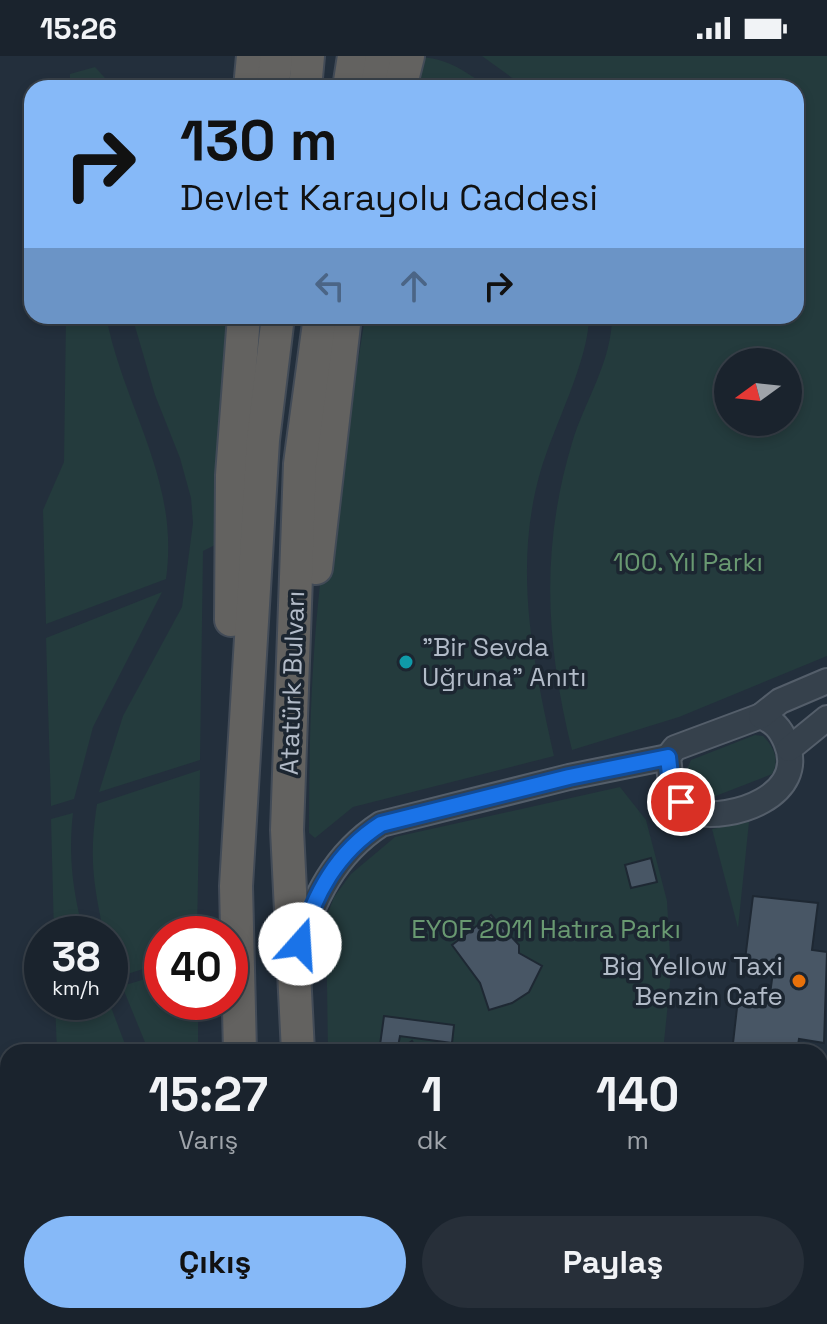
<!DOCTYPE html>
<html lang="tr">
<head>
<meta charset="utf-8">
<style>
  :root { --surface:#1a232d; --page:#272f39; --text:#f1f3f6; --muted:#9fa4aa; --line:#384049; --accent:#86b9f8 }
  body { margin:0; font-family:"Space Grotesk",sans-serif; background:var(--page); color:var(--text); height:100vh; display:flex; flex-direction:column; font-size:30px; white-space:nowrap }
  * { box-sizing:border-box; margin:0 }
  p { font-size:26px; color:var(--muted) }
  .icon { flex:none; width:44px; height:44px; fill:none; stroke:currentColor; stroke-width:2; stroke-linecap:round; stroke-linejoin:round }
  .map { position:relative; flex:1; overflow:hidden }
  .drawer { position:absolute; left:0px; top:988px; width:828px; height:280px; display:flex; flex-direction:column; background:var(--surface); border-radius:24px 24px 0 0; box-shadow:0 4px 12px #0003,0 0 0 2px var(--line) }
  .drawer>* { flex:none }
  .banner { position:absolute; left:24px; top:24px; width:780px; height:244px; border-radius:24px; box-shadow:0 4px 12px #0003,0 0 0 2px var(--line); background:#86b9f8; color:#111; overflow:hidden }
  .needle { width:52px; rotate:255deg }
  .fabs { position:absolute; left:714px; top:292px; display:grid; gap:16px }
  .fabs a { display:grid; place-items:center; width:88px; height:88px; border-radius:50%; background:var(--surface); box-shadow:0 4px 12px #0003,0 0 0 2px var(--line); font-size:40px }
  .speed { position:absolute; left:24px; top:860px; display:flex; gap:16px; font-size:40px; font-weight:700; text-align:center }
  .speed>* { display:grid; place-content:center; width:104px; height:104px; border-radius:50%; background:var(--surface); box-shadow:0 4px 12px #0003,0 0 0 2px var(--line); line-height:1 }
  .speed small { font-size:20px; font-weight:400 }
  .speed .limit { border:12px solid #d22; background:#fff; color:#111 }
  .pin { position:absolute; display:grid; place-items:center; width:68px; height:68px; color:#fff; margin:-34px; border:4px solid #fff; border-radius:50%; box-shadow:0 2px 8px #0007 }
  .me { position:absolute; width:88px; margin:-44px; rotate:19deg; stroke-linejoin:round; filter:drop-shadow(0 0 6px #0008) }
  .turn { display:flex; align-items:center; gap:28px; height:168px; padding:0 24px; font-size:36px }
  .turn .icon { width:104px; height:104px; stroke-width:2.5 }
  .turn b { display:block; font-size:56px; line-height:68px }
  .lanes { display:flex; align-items:center; height:76px; padding:0 24px; background:#0003; justify-content:center; gap:40px; direction:ltr }
  .lanes .off { opacity:.35 }
  .eta { display:flex; justify-content:space-evenly; align-items:center; height:136px; text-align:center }
  .eta b { font-size:48px; font-weight:800; line-height:56px }
  .button { display:flex; gap:16px; margin-top:auto; padding:16px 24px }
  .button a { flex:1; height:92px; border-radius:48px; background:var(--accent); color:#111; font-size:32px; font-weight:800; line-height:92px; text-align:center }
  .button a+a { background:var(--page); color:var(--text) }
  .status { display:flex; justify-content:space-between; align-items:center; height:56px; padding:0 40px; background:var(--surface); direction:ltr }
  .status svg { height:22px; fill:currentColor }
  .map>svg:first-child { display:block }
  .green { fill:#243b3d; fill-rule:evenodd }
  .building { fill:#485665; stroke:#1e2833; stroke-width:2 }
  .lines { fill:none; stroke-linecap:round; stroke-linejoin:round }
  .service-casing { stroke:#545e6a; stroke-width:14 }
  .tertiary-casing { stroke:#545e6a; stroke-width:28 }
  .trunk-casing { stroke:#424b57; stroke-width:36 }
  .service { stroke:#36414c; stroke-width:10 }
  .tertiary { stroke:#36414c; stroke-width:24 }
  .trunk { stroke:#636260; stroke-width:32 }
  .route-casing { stroke:#114b97; stroke-width:20 }
  .route { stroke:#1a73e8; stroke-width:14 }
  .culture-dot { fill:#0f9aa8; stroke:#1c2631; stroke-width:3 }
  .food-dot { fill:#e8710a; stroke:#1c2631; stroke-width:3 }
  .labels { text-anchor:middle; stroke-width:7; stroke-linejoin:round; paint-order:stroke }
  .park-label { font-size:26px; fill:#699971; stroke:#1c2631 }
  .poi-label { font-size:26px; fill:#b2bbc8; stroke:#1c2631; text-anchor:start }
  .street-label { font-size:26px; fill:#b2bbc8; stroke:#1c2631 }
</style>
</head>
<body>
<div class="status"><b>15:26</b><svg viewBox="0 0 49 12"><path d="M0 12V9h3v3zM5 12V6h3v6zM10 12V3h3v9zM15 12V0h3v12zM26 1h20v11H26zM47 4h2v5h-2z"/></svg></div>
<div class="map">
<svg width="827" height="1268" viewBox="0 0 827 1268">
  <rect width="100%" height="100%" fill="#232f3c"/>
  <g class="green">
    <path d="M399,0C444,0 454,8 490,32H395Z"/>
    <path d="M482,0H827V600L679,661L572,694C546,588 540,494 572,387C585,344 612,306 612,260H796V32H526ZM728,306H788V366H728Z"/>
    <path d="M95,11L114,32H70V18Z"/>
    <path d="M66,260H106C124,353 180,423 166,523L46,568L43,454L64,406Z"/>
    <path d="M132,260H232L220,356L215,489L203,495L200,704L99,736L123,660L182,551L193,467L191,442L180,402L155,339Z"/>
    <path d="M365,260H589C589,305 553,371 540,417C513,513 533,605 554,700L353,751L315,782L309,777C309,680 312,567 328,471C340,401 355,331 365,260Z"/>
    <path d="M162,536L93,671L74,743L51,750L46,582Z"/>
    <path d="M755,679L763,680C774,691 780,704 772,718L708,743L691,733L687,713L691,704Z"/>
    <path d="M200,714L197,878H162V907L118,921L110,904V878H104C93,826 89,800 97,748Z"/>
    <path d="M620,731L646,764L667,845L671,917L663,996H328L326,862L334,841L351,818L395,781Z"/>
    <path d="M73,757C68,800 73,836 84,878H54L51,763Z"/>
    <path d="M749,766L738,872L712,773Z"/>
    <path d="M162,918V946H198V996H149L122,930Z"/>
    <path d="M55,946H109L128,996H57Z"/>
    <path d="M64,1260H119L115,1268H65Z"/>
    <path d="M343,1260H630L629,1268H344Z"/>
  </g>
  <g class="building">
    <path d="M651,802L657,826L631,832L625,809Z"/>
    <path d="M753,840L818,847L812,894L827,896L824,987L799,983L797,996H732L738,943L769,946L774,908L745,904Z"/>
    <path d="M491,859L519,889V897L542,910L529,936L512,947L489,954L480,927L452,889Z"/>
    <path d="M384,960L454,969L452,987L400,980L397,996H379Z"/>
    <path d="M412,985L419,996H403L401,993Z"/>
  </g>
  <g class="lines">
    <defs>
      <path id="service" d="M215,1260L216,1268"/>
      <g id="tertiary">
        <path d="M761,660C774,666 780,672 786,686C809,739 732,766 692,756L671,728L668,701L675,692Z"/>
        <path d="M761,660L780,645L827,625"/>
        <path d="M789,693L827,662"/>
        <path d="M298,895C313,842 335,798 381,768L569,721L668,701"/>
      </g>
      <g id="trunk">
        <path d="M250,32L253,0"/>
        <path d="M272,32L277,0"/>
        <path d="M305,32L308,0"/>
        <path d="M349,32L354,0"/>
        <path d="M377,32L382,0"/>
        <path d="M400,32L408,0"/>
        <path d="M316,512L345,260"/>
        <path d="M231,564L232,419L244,260"/>
        <path d="M240,996L236,830L263,384L278,260"/>
        <path d="M298,996L287,774L300,408L320,260"/>
        <path d="M256,1260L257,1268"/>
        <path d="M314,1260V1268"/>
      </g>
    </defs>
    <use href="#service" class="service-casing"/>
    <use href="#tertiary" class="tertiary-casing"/>
    <use href="#trunk" class="trunk-casing"/>
    <use href="#service" class="service"/>
    <use href="#tertiary" class="tertiary"/>
    <use href="#trunk" class="trunk"/>
  </g>
  <g class="lines">
    <defs>
      <path id="route" d="M300,888C314,838 337,796 381,768L569,721L668,701L671,728L681,746"/>
    </defs>
    <use href="#route" class="route-casing"/>
    <use href="#route" class="route"/>
  </g>
  <circle class="culture-dot" cx="406" cy="606" r="8"/>
  <circle class="food-dot" cx="799" cy="925" r="8"/>
  <g class="labels">
    <g class="park-label">
      <text x="688" y="515">100. Yıl Parkı</text>
      <text x="546" y="882">EYOF 2011 Hatıra Parkı</text>
    </g>
    <g class="poi-label">
      <text x="422" y="600">"Bir Sevda<tspan x="422" dy="30">Uğruna" Anıtı</tspan></text>
      <text x="783" y="919" text-anchor="end">Big Yellow Taxi<tspan x="783" dy="30">Benzin Cafe</tspan></text>
    </g>
    <g class="street-label">
      <text transform="translate(292 627) rotate(-88)" y="9">Atatürk Bulvarı</text>
    </g>
  </g>
</svg>
<div class="fabs">
<a><svg class="needle" viewBox="-14 -14 28 28"><path d="M0-13l5 13h-10z" fill="#e53935"/><path d="M0 13l5-13h-10z" fill="#9fa4aa"/></svg></a>
</div>
<div class="speed"><div>38<small>km/h</small></div><div class="limit">40</div></div>
<div class="pin" style="left:681px;top:746px;background:#d93025"><svg class="icon" aria-label="arrive" viewBox="0 0 24 24"><path d="M6 21V4h12l-3 4 3 4H6"/></svg></div>
<svg class="me" style="left:300px;top:888px" viewBox="-20 -20 40 40"><circle r="19" fill="#fff"/><path d="M0-13L10 11 0 6-10 11z" fill="#1a73e8"/></svg>
<div class="banner">
<div class="turn"><svg class="icon" aria-label="right" viewBox="0 0 24 24"><path d="M7 20v-9h11M14 6l5 5-5 5"/></svg><div><b>130 m</b>Devlet Karayolu Caddesi</div></div>
<div class="lanes"><svg class="icon off" aria-label="left" viewBox="0 0 24 24"><path d="M17 20v-9H6M10 6l-5 5 5 5"/></svg><svg class="icon off" aria-label="ahead" viewBox="0 0 24 24"><path d="M12 20V5M6 11l6-6 6 6"/></svg><svg class="icon" aria-label="right" viewBox="0 0 24 24"><path d="M7 20v-9h11M14 6l5 5-5 5"/></svg></div>
</div>
<section class="drawer">
<div class="eta">
<div><b>15:27</b><p>Varış</p></div>
<div><b>1</b><p>dk</p></div>
<div><b>140</b><p>m</p></div>
</div>
<div class="button"><a>Çıkış</a><a>Paylaş</a></div>
</section>
</div>
</body>
</html>
